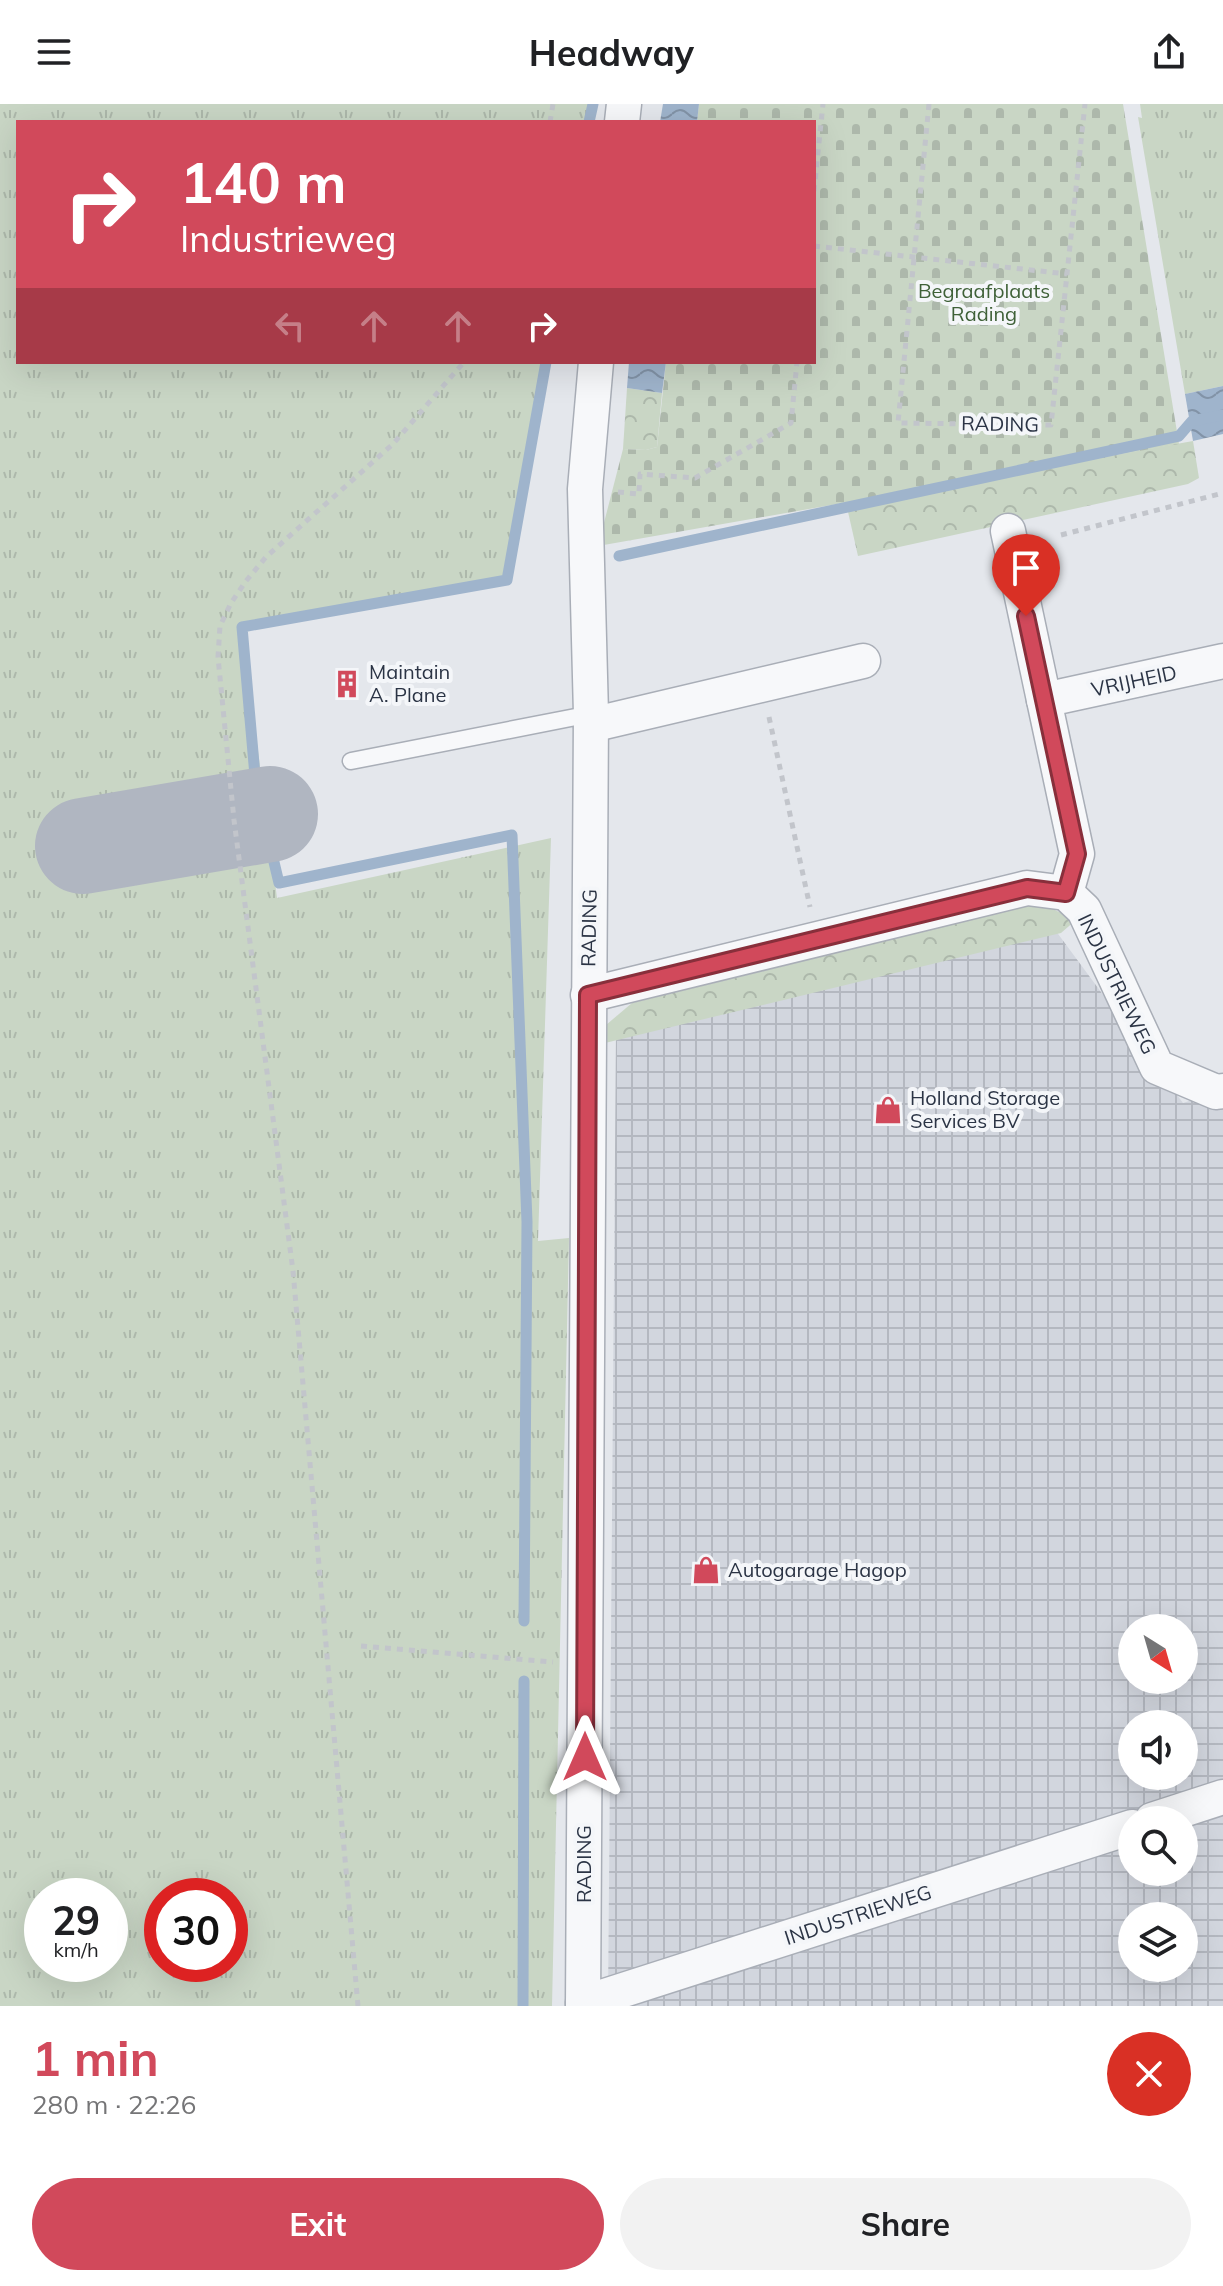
<!DOCTYPE html>
<html lang="en">
<head>
<meta charset="utf-8">
<style>
  :root { --surface:#fff; --page:#f2f2f2; --text:#202124; --muted:#757577; --accent:#d1495b }
  body { margin:0; font-family:Mulish,sans-serif; background:var(--page); color:var(--text); height:100vh; display:flex; flex-direction:column; font-size:30px; white-space:nowrap }
  * { box-sizing:border-box; margin:0 }
  p { font-size:26px; color:var(--muted) }
  .icon { flex:none; width:44px; height:44px; fill:none; stroke:currentColor; stroke-width:2; stroke-linecap:round; stroke-linejoin:round }
  .map { position:relative; height:1902px; overflow:hidden }
  .side { display:flex; flex-direction:column; background:var(--surface); flex:1 }
  .side>* { flex:none }
  .top-card { position:absolute; left:16px; top:16px; width:800px; height:244px; border-radius:0px; box-shadow:0 8px 32px #0002; background:#d1495b; color:#fff; overflow:hidden }
  .needle { width:52px; rotate:143deg }
  .fabs { position:absolute; left:1118px; top:1510px; display:grid; gap:16px }
  .fabs a { display:grid; place-items:center; width:80px; height:80px; border-radius:50%; background:var(--surface); box-shadow:0 8px 32px #0002; font-size:40px }
  .speed { position:absolute; left:24px; top:1774px; display:flex; gap:16px; font-size:40px; font-weight:700; text-align:center }
  .speed>* { display:grid; place-content:center; width:104px; height:104px; border-radius:50%; background:var(--surface); box-shadow:0 8px 32px #0002; line-height:1 }
  .speed small { font-size:20px; font-weight:400 }
  .speed .limit { border:12px solid #d22; background:#fff; color:#111 }
  .pin { position:absolute; display:grid; place-items:center; width:68px; height:68px; color:#fff; margin:-82px -34px; border-radius:50% 50% 50% 0; rotate:-45deg; box-shadow:0 0 8px #0007 }
  .pin .icon { rotate:45deg }
  .me { position:absolute; width:88px; margin:-44px; rotate:0deg; stroke-linejoin:round; filter:drop-shadow(0 0 6px #0008) }
  .turn { display:flex; align-items:center; gap:28px; height:168px; padding:0 32px; font-size:36px }
  .turn .icon { width:104px; height:104px; stroke-width:2.5 }
  .turn b { display:block; font-size:56px; line-height:68px }
  .lanes { display:flex; align-items:center; height:76px; padding:0 32px; background:#0003; justify-content:center; gap:40px; direction:ltr }
  .lanes .off { opacity:.35 }
  .round { display:grid; place-items:center; flex:none; width:84px; height:84px; border-radius:42px; background:var(--page) }
  .head { display:flex; align-items:center; justify-content:space-between; height:136px; padding:0 32px }
  h1 { font-size:48px; font-weight:700; line-height:60px; color:var(--accent) }
  .primary-button { display:flex; gap:16px; margin-top:auto; padding:16px 32px }
  .primary-button a { flex:1; height:92px; border-radius:48px; background:var(--accent); color:#fff; font-size:32px; font-weight:700; line-height:92px; text-align:center }
  .primary-button a+a { background:var(--page); color:var(--text) }
  header { display:flex; justify-content:space-between; align-items:center; height:104px; padding:0 32px; background:var(--surface); font-size:36px; font-weight:700 }
  .map>svg:first-child { display:block }
  .industrial { fill:url(#industrial-grid); fill-rule:evenodd }
  .grass { fill:url(#grass-tufts); fill-rule:evenodd }
  .forest { fill:url(#forest-crowns) }
  .cemetery { fill:url(#cemetery-stones) }
  .water { fill:url(#water-waves) }
  .lines { fill:none; stroke-linecap:round; stroke-linejoin:round }
  .stream { stroke:#9fb4cc; stroke-width:11 }
  .taxiway { stroke:#b0b6c1; stroke-width:96 }
  .service-casing { stroke:#a9aeb7; stroke-width:19 }
  .minor-casing { stroke:#a9aeb7; stroke-width:37 }
  .path { stroke:#c2c5cb; stroke-width:5; stroke-dasharray:6 6; stroke-linecap:butt }
  .service { stroke:#f7f8fa; stroke-width:16 }
  .minor { stroke:#f7f8fa; stroke-width:34 }
  .route-casing { stroke:#882f3b; stroke-width:20 }
  .route { stroke:#d1495b; stroke-width:14 }
  .labels { text-anchor:middle; stroke-width:8; stroke-linejoin:round; paint-order:stroke }
  .park-label { font-size:20px; fill:#3f6138; stroke:#f4f6f9 }
  .street-label { font-size:20px; fill:#2b3445; stroke:#f4f6f9 }
  .poi-label { font-size:20px; fill:#2b3445; stroke:#f4f6f9; text-anchor:start }
</style>
</head>
<body>
<header><svg class="icon" aria-label="menu" viewBox="0 0 24 24"><path d="M4 6h16M4 12h16M4 18h16"/></svg>Headway<svg class="icon" aria-label="share" viewBox="0 0 24 24"><path d="M12 15V3M7 8l5-5 5 5M5 13v7h14v-7"/></svg></header>
<div class="map">
<svg width="1223" height="1902" viewBox="0 0 1223 1902">
  <defs>
    <pattern id="industrial-grid" width="8" height="8" patternUnits="userSpaceOnUse" patternTransform="scale(2)"><rect width="8" height="8" fill="#d2d6de"/><path d="M0 4h8M4 0v8" fill="none" stroke="#b4b8c0"/></pattern>
    <pattern id="grass-tufts" width="24" height="20" patternUnits="userSpaceOnUse" patternTransform="scale(2)"><rect width="24" height="20" fill="#c9d6c5"/><path d="M3 7l-1-3M5 7V3M7 7l1-3M15 17l-1-3M17 17v-4M19 17l1-3" fill="none" stroke="#adb8ab"/></pattern>
    <pattern id="forest-crowns" width="20" height="18" patternUnits="userSpaceOnUse" patternTransform="scale(2)"><rect width="20" height="18" fill="#c9d6c5"/><path d="M2 6a3 3 0 1 1 6 0M12 15a3 3 0 1 1 6 0" fill="none" stroke="#adb8ab"/></pattern>
    <pattern id="cemetery-stones" width="16" height="16" patternUnits="userSpaceOnUse" patternTransform="scale(2)"><rect width="16" height="16" fill="#c9d6c5"/><path d="M2 7V4a2 2 0 0 1 4 0v3zM10 15v-3a2 2 0 0 1 4 0v3z" fill="#adb8ab"/></pattern>
    <pattern id="water-waves" width="16" height="10" patternUnits="userSpaceOnUse" patternTransform="scale(2)"><rect width="16" height="10" fill="#9fb4cc"/><path d="M0 5q4-4 8 0t8 0" fill="none" stroke="#8293a7"/></pattern>
  </defs>
  <rect width="100%" height="100%" fill="#e4e7ec"/>
  <path class="industrial" d="M1050,819L1183,999L1223,986V1902H608L616,926ZM1132,1524H1184V1576H1132ZM1132,1620H1184V1672H1132ZM1132,1716H1184V1768H1132ZM1132,1812H1184V1864H1132Z"/>
  <g class="grass">
    <path d="M0,0H593L590,18H18V258H547L509,474L242,523L277,794L551,734L538,1137L569,1134L552,1902H0ZM42,1792H110V1860H42ZM162,1792H230V1860H162Z"/>
    <path d="M1140,0H1223V282L1185,290L1138,13L1142,14Z"/>
  </g>
  <g class="forest">
    <path d="M627,284L662,289L657,343L646,346L623,345Z"/>
    <path d="M1193,337L1199,374L1188,380L858,452L846,399Z"/>
    <path d="M1040,799L1076,816L1061,829L605,939L606,921L632,899Z"/>
  </g>
  <path class="cemetery" d="M699,0H1123L1179,340L598,442L623,345L646,346L657,343L666,258H814V18H697Z"/>
  <g class="water">
    <path d="M663,0H699L697,18H660Z"/>
    <path d="M629,258H666L662,289L627,284Z"/>
    <path d="M1223,282V330L1193,337L1185,290Z"/>
  </g>
  <g class="lines">
    <g class="stream">
      <path d="M589,18L593,0"/>
      <path d="M619,452L1179,332L1192,317L1223,311"/>
      <path d="M524,1517L527,1118L512,731L279,779L256,683L242,523L507,476L546,258"/>
      <path d="M523,1902L524,1577"/>
    </g>
    <path class="taxiway" d="M83,742L270,710"/>
    <defs>
      <path id="service" d="M351,657L591,610"/>
      <g id="minor">
        <path d="M622,18L624,0"/>
        <path d="M1008,427L1044,596"/>
        <path d="M591,621L863,557"/>
        <path d="M1066,789L1077,750L1044,596L1223,557"/>
        <path d="M588,891L1027,784L1066,789L1084,806L1157,963L1216,988L1223,987"/>
        <path d="M1152,1716L1223,1693"/>
        <path d="M583,1899L1132,1723"/>
        <path d="M583,1902L591,610L585,385L596,258"/>
      </g>
    </defs>
    <use href="#service" class="service-casing"/>
    <use href="#minor" class="minor-casing"/>
    <g class="path">
      <path d="M929,0L898,319L1051,321L1085,0"/>
      <path d="M550,18L553,0"/>
      <path d="M814,87L823,0"/>
      <path d="M814,142L1067,170"/>
      <path d="M618,388L639,390L640,370L695,374L791,319L797,258"/>
      <path d="M1061,431L1223,389"/>
      <path d="M769,613L810,803"/>
      <path d="M361,1542L553,1558"/>
      <path d="M358,1902L293,1167L234,716L218,553L220,522L231,499L246,477L266,453L393,340L464,258"/>
    </g>
    <use href="#service" class="service"/>
    <use href="#minor" class="minor"/>
  </g>
  <g class="lines">
    <defs>
      <path id="route" d="M585,1653L588,891L1027,784L1066,789L1077,750L1026,512"/>
    </defs>
    <use href="#route" class="route-casing"/>
    <use href="#route" class="route"/>
  </g>
  <defs>
    <symbol id="building-bare" viewBox="-9 -9 18 18"><path d="M-4-6H4V6H1V3H-1V6H-4ZM-2.5-4.3h1.7v1.8h-1.7ZM.8-4.3h1.7v1.8H.8ZM-2.5-1h1.7V.8h-1.7ZM.8-1h1.7V.8H.8Z" fill="#d1495b" stroke="#f4f6f9" stroke-width="2.5" paint-order="stroke"/></symbol>
    <symbol id="shop-bare" viewBox="-9 -9 18 18"><path d="M-5-2.5h2.3a2.7 3.5 0 0 1 5.4 0H5L5.5 6h-11ZM-1.5-2.5h3a1.5 2.3 0 0 0-3 0Z" fill="#d1495b" stroke="#f4f6f9" stroke-width="2.5" paint-order="stroke"/></symbol>
  </defs>
  <g fill-rule="evenodd">
    <use href="#building-bare" x="327" y="560" width="40" height="40"/>
    <use href="#shop-bare" x="868" y="986" width="40" height="40"/>
    <use href="#shop-bare" x="686" y="1446" width="40" height="40"/>
  </g>
  <g class="labels">
    <g class="park-label">
      <text x="984" y="194">Begraafplaats<tspan x="984" dy="23">Rading</tspan></text>
    </g>
    <g class="street-label">
      <text transform="translate(1000 320) rotate(1)" y="7">RADING</text>
      <text transform="translate(1134 577) rotate(-12)" y="7">VRIJHEID</text>
      <text transform="translate(589 824) rotate(-89)" y="7">RADING</text>
      <text transform="translate(1117 880) rotate(64)" y="7">INDUSTRIEWEG</text>
      <text transform="translate(584 1760) rotate(-90)" y="7">RADING</text>
      <text transform="translate(858 1811) rotate(-18)" y="7">INDUSTRIEWEG</text>
    </g>
    <g class="poi-label">
      <text x="369" y="575">Maintain<tspan x="369" dy="23">A. Plane</tspan></text>
      <text x="910" y="1001">Holland Storage<tspan x="910" dy="23">Services BV</tspan></text>
      <text x="728" y="1473">Autogarage Hagop</text>
    </g>
  </g>
</svg>
<div class="fabs">
<a><svg class="needle" viewBox="-14 -14 28 28"><path d="M0-13l5 13h-10z" fill="#e53935"/><path d="M0 13l5-13h-10z" fill="#757577"/></svg></a>
<a><svg class="icon" aria-label="sound" viewBox="0 0 24 24"><path d="M4 9h4l5-4v14l-5-4H4zM17 9q2 3 0 6"/></svg></a>
<a><svg class="icon" aria-label="search" viewBox="0 0 24 24"><circle cx="10" cy="10" r="6"/><path d="M15 15l6 6"/></svg></a>
<a><svg class="icon" aria-label="layers" viewBox="0 0 24 24"><path d="M12 4l9 5-9 5-9-5zM3 14l9 5 9-5"/></svg></a>
</div>
<div class="speed"><div>29<small>km/h</small></div><div class="limit">30</div></div>
<div class="pin" style="left:1026px;top:512px;background:#d93025"><svg class="icon" aria-label="arrive" viewBox="0 0 24 24"><path d="M6 21V4h12l-3 4 3 4H6"/></svg></div>
<svg class="me" style="left:585px;top:1653px" viewBox="-20 -20 40 40"><path d="M0-17L14 15 0 8-14 15z" fill="#d1495b" stroke="#fff" stroke-width="4"/></svg>
<div class="top-card">
<div class="turn"><svg class="icon" aria-label="right" viewBox="0 0 24 24"><path d="M7 20v-9h11M14 6l5 5-5 5"/></svg><div><b>140 m</b>Industrieweg</div></div>
<div class="lanes"><svg class="icon off" aria-label="left" viewBox="0 0 24 24"><path d="M17 20v-9H6M10 6l-5 5 5 5"/></svg><svg class="icon off" aria-label="ahead" viewBox="0 0 24 24"><path d="M12 20V5M6 11l6-6 6 6"/></svg><svg class="icon off" aria-label="ahead" viewBox="0 0 24 24"><path d="M12 20V5M6 11l6-6 6 6"/></svg><svg class="icon" aria-label="right" viewBox="0 0 24 24"><path d="M7 20v-9h11M14 6l5 5-5 5"/></svg></div>
</div>
</div>
<section class="side">
<div class="head"><div><h1>1 min</h1><p>280 m · 22:26</p></div><a class="round" style="background:#d93025;color:#fff"><svg class="icon" aria-label="close" viewBox="0 0 24 24"><path d="M6 6l12 12M18 6L6 18"/></svg></a></div>
<div class="primary-button"><a>Exit</a><a>Share</a></div>
</section>
</body>
</html>
